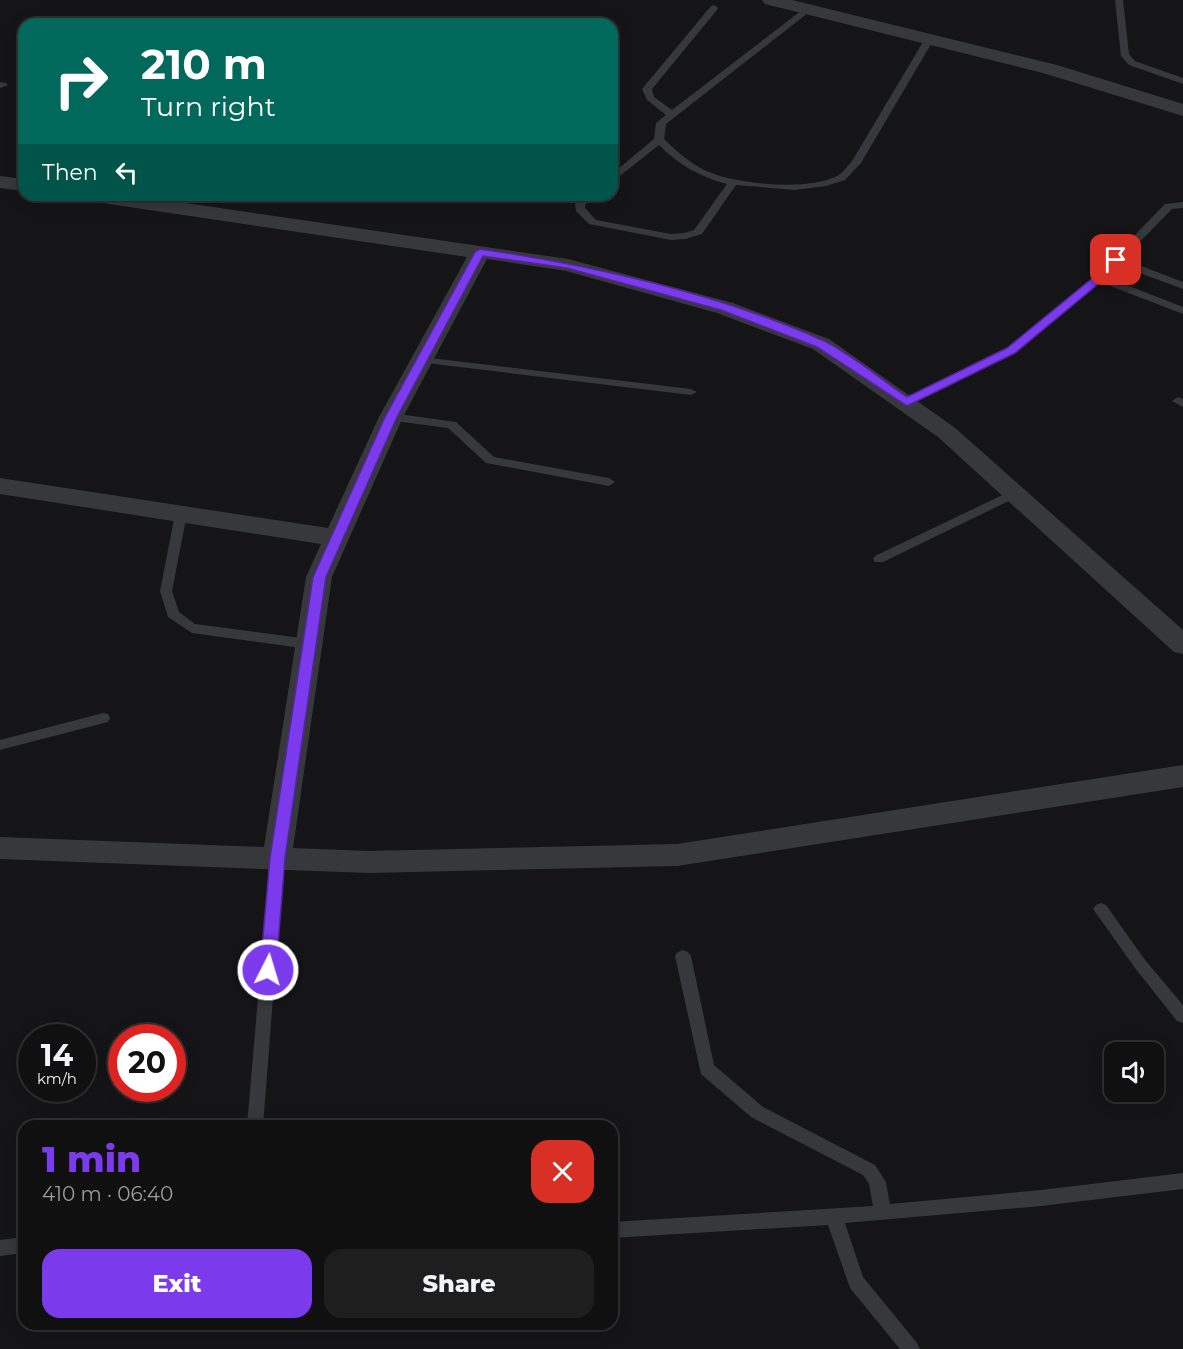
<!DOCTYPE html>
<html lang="en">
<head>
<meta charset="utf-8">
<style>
  :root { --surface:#101011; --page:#1e1e1f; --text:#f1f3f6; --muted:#9c9d9f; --line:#303031; --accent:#7c3aed }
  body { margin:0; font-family:Montserrat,sans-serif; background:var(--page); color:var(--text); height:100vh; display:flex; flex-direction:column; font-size:22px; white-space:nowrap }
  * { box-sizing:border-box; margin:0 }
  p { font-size:20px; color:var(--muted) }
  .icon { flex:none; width:33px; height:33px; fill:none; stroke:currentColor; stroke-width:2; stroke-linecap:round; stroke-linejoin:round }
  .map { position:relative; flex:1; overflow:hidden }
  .panel { position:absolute; left:18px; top:1120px; width:600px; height:210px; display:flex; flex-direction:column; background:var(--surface); border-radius:18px; box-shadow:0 3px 15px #0003,0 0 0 2px var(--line) }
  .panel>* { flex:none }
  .hud { position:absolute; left:18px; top:18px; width:600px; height:183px; border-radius:18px; box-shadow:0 3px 15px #0003,0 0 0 2px var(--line); background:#00695c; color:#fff; overflow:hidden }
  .buttons { position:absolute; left:1104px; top:1042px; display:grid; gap:12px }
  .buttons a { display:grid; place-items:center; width:60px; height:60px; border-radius:12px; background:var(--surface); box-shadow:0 3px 15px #0003,0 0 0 2px var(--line); font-size:30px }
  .speed { position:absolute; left:18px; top:1024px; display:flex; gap:12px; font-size:30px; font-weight:700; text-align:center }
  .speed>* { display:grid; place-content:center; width:78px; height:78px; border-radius:50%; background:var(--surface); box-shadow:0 3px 15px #0003,0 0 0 2px var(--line); line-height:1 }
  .speed small { font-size:15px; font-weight:400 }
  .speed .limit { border:9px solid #d22; background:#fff; color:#111 }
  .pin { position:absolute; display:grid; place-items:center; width:51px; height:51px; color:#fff; margin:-26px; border-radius:12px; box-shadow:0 3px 9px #0006 }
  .me { position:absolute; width:66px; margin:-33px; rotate:5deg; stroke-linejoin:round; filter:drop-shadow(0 0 4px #0008) }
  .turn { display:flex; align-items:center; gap:21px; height:126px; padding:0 24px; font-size:27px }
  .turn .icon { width:78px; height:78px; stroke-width:2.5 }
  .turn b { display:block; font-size:42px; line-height:51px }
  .then { display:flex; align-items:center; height:57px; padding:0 24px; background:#0003; gap:12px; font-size:22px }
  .round { display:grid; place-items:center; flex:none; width:63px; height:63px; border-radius:18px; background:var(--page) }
  .head { display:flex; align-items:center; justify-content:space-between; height:102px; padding:0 24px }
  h1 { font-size:36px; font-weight:800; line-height:45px; color:var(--accent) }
  .primary-button { display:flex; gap:12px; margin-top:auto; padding:12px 24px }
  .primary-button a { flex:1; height:69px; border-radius:18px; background:var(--accent); color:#fff; font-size:24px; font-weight:800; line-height:69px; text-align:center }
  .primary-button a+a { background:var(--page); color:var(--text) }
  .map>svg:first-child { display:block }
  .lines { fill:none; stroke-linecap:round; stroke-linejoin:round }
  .service { fill:#36383b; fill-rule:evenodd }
  .minor { fill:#36383b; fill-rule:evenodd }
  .route { fill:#7c3aed; stroke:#51269a; stroke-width:1.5 }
</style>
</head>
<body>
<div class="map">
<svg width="1183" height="1349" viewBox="0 0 1183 1349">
  <rect width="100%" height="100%" fill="#151517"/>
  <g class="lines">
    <g class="service">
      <path d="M1115,0H1123L1129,54L1135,61L1183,78V84L1129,65L1121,56Z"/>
      <path d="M714,5L718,8L717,10L652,89L654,97L672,110L806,7L813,9L666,124L664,139C676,151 689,162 704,170C733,184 805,191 835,177C842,174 847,167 852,161L926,37L934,39L861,163L845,180L826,186L795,190L736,185L702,234L685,239L671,240L589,224L576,211L575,204L586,195H597L585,205V208L596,220L671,234L684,233L694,230L727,184C700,177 679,165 659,145L612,182V174L654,139L656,123L666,115L647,100L642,89L711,6Z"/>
      <path d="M0,82L6,83L8,85L0,88Z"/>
      <path d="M1183,202V208L1172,209L1123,259L1183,282V289L1118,265L1106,277L1183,307V314L1100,282L1015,353L911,404H903L901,402L903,400L1007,349L1095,276L1165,204Z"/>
      <path d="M422,357L691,389L697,392L691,395L418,362L416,360Z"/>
      <path d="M1178,397L1183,399V407L1172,401Z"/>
      <path d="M391,413L456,422L494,457L609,478L615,482L609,486L486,463L448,428L387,420L385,417L387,414Z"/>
      <path d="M1015,489L1019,490L1021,493L1019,496L883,562H875L873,559L875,556Z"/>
      <path d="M181,510L187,514L172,591L179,612L195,624L309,639L314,641L316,644L314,647L309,649L192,633L168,617L160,591L175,514Z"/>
      <path d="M103,713L108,714L110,718L108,722L0,750V740Z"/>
      <path d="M277,852L282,854L284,858L263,1126H247L270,858L272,854Z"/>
      <path d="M1101,903L1106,905L1145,960L1183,1005V1023L1177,1021L1135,968L1096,913L1093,909L1096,905Z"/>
      <path d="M683,950L688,952L691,956L714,1065L763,1107L875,1165L886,1182L890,1204L1041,1190L1183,1173V1189L1041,1206L845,1223L863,1277L917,1343L920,1349H900L850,1288L828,1225L612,1238V1222L873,1206L869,1184L863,1175L751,1117L701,1074L675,956L678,952Z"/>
      <path d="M24,1237V1253L0,1256V1240Z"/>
    </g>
    <g class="minor">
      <path d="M762,0H792L1057,65L1183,104V116L1043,73L765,4Z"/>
      <path d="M0,176L24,179V191L0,188Z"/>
      <path d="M79,195H131L568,259L733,303L829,339L954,427L1183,630V654L1174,652L938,437L813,349L717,313L566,271L487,259L403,417L332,577L293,848L369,851L677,844L1183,765V787L677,866L369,873L0,859V837L264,847L306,577L321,544L0,494V478L328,528L379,417L467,257L89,201L82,199Z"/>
    </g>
  </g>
  <path class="route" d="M480,249C595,266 717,293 824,341C853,355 880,379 907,397L1007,348L1095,276L1112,257L1122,260L1103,280L1015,353L907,406L817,347L721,310L567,268L483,256L397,417L326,577L285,858L276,970L268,976L260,970L270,858L313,577L385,417L475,252Z"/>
</svg>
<div class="buttons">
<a><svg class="icon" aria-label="sound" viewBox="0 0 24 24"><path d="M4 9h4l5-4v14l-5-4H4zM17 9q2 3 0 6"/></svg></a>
</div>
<div class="speed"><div>14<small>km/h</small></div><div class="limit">20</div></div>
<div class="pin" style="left:1116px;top:260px;background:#d93025"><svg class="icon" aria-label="arrive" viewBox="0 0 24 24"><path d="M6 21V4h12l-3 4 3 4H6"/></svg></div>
<svg class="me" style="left:268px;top:970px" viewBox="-20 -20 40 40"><circle r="17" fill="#7c3aed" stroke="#fff" stroke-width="3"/><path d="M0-11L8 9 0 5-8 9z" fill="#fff"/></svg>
<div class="hud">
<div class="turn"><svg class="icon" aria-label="right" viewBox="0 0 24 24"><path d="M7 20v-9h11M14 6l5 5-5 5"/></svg><div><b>210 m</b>Turn right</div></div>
<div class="then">Then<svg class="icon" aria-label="left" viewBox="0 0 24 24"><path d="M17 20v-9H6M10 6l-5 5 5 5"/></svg></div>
</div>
<section class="panel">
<div class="head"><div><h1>1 min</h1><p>410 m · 06:40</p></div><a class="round" style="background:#d93025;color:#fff"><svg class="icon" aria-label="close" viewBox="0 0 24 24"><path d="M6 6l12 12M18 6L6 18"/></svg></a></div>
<div class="primary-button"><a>Exit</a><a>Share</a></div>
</section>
</div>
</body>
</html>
